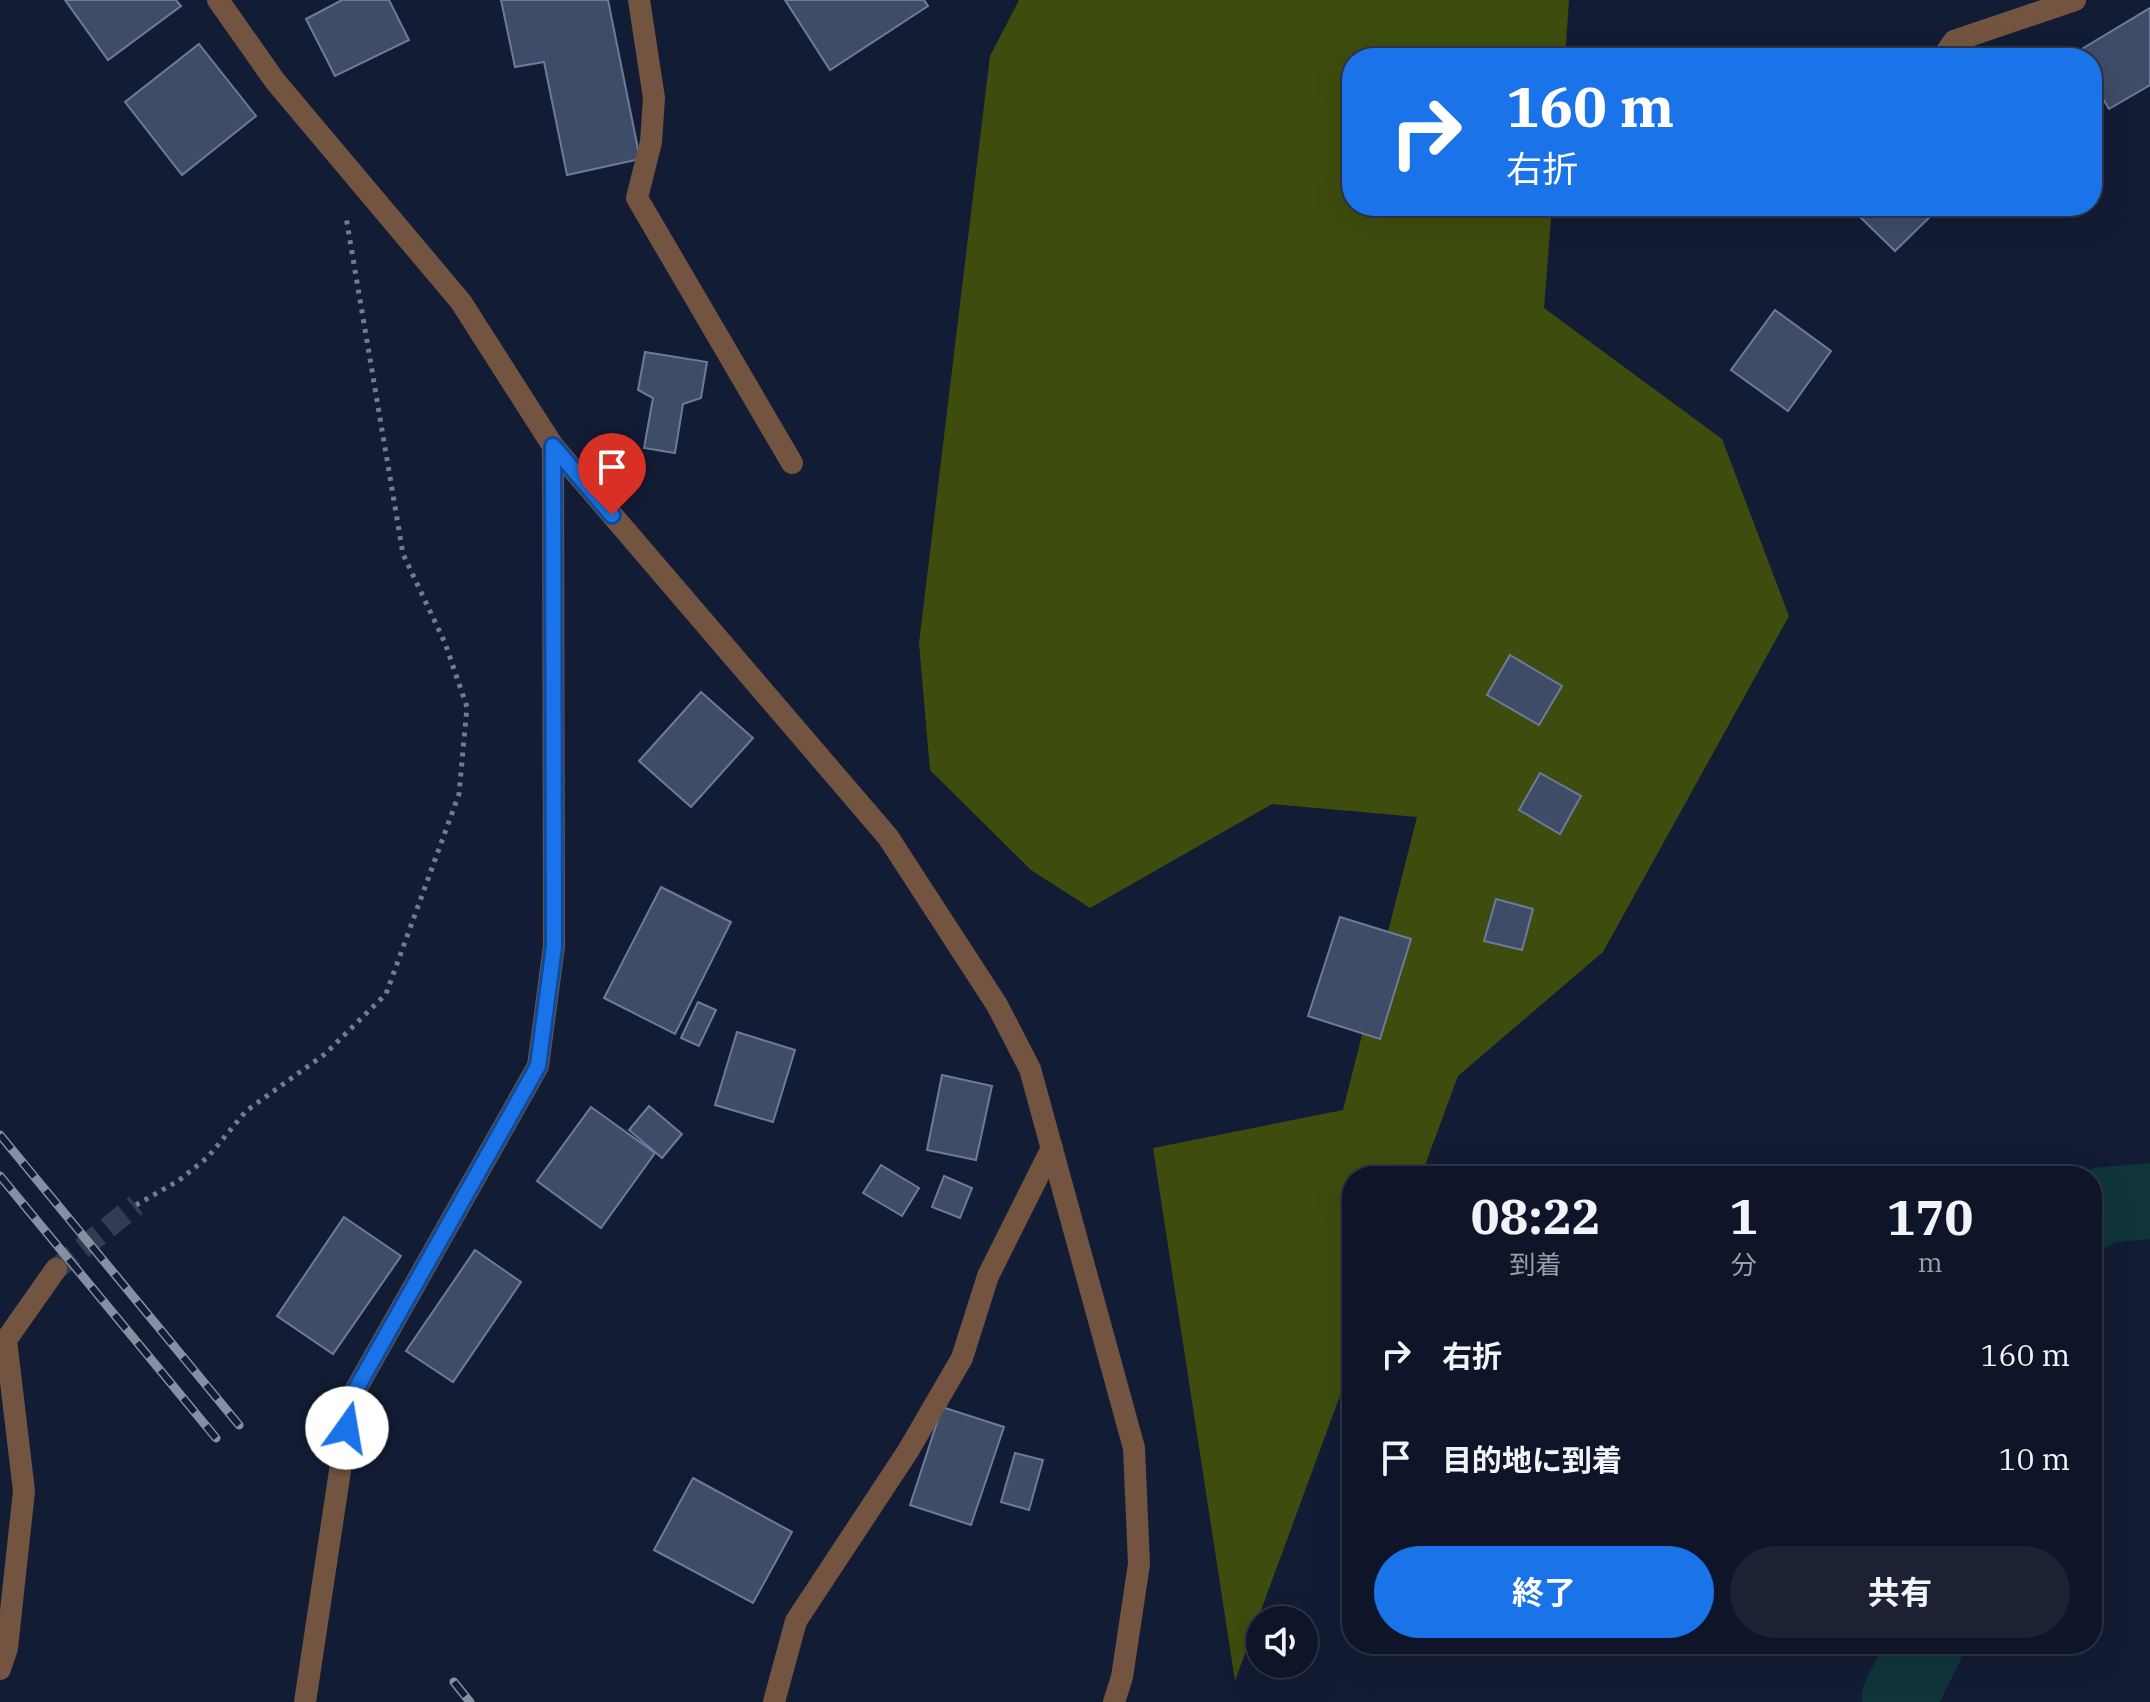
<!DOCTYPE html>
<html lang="ja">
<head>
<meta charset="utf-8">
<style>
  :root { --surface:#0e1528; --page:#1c2234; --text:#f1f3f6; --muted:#9b9fa8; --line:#2e3445; --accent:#1a73e8 }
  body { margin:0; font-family:"IBM Plex Serif","Noto Sans JP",serif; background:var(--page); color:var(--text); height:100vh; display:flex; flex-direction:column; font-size:30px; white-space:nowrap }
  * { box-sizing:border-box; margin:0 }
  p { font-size:26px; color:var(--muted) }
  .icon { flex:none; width:44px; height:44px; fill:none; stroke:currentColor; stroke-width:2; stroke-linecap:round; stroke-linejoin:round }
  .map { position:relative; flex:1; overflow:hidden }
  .details { position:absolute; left:1342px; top:1166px; width:760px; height:488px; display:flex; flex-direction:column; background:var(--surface); border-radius:32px; box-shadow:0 8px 32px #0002,0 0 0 2px var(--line) }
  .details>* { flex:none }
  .banner { position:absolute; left:1342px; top:48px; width:760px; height:168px; border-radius:32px; box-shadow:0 8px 32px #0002,0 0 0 2px var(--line); background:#1a73e8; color:#fff; overflow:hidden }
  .buttons { position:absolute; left:1246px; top:1606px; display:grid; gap:16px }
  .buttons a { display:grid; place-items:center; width:72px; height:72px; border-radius:50%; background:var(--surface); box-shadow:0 8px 32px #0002,0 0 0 2px var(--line); font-size:40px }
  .pin { position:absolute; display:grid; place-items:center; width:68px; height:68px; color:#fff; margin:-82px -34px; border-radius:50% 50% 50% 0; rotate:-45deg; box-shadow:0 0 8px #0007 }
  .pin .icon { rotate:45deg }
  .me { position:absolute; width:88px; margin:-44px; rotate:13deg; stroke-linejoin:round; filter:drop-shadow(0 0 6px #0008) }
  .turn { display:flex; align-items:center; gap:28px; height:168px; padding:0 32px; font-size:36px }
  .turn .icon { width:104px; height:104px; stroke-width:2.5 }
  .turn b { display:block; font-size:56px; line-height:68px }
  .eta { display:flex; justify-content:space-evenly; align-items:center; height:136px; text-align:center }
  .eta b { font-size:48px; font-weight:700; line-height:56px }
  .primary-button { display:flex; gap:16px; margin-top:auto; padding:16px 32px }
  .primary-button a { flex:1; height:92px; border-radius:48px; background:var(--accent); color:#fff; font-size:32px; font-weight:700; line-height:92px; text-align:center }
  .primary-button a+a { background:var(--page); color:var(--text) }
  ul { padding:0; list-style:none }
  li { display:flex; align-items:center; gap:24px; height:104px; padding:0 32px }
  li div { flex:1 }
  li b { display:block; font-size:30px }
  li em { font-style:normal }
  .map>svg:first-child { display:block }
  .forest { fill:#3e4d0e }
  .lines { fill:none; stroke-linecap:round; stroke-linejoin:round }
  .river { stroke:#0f353a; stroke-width:76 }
  .building { fill:#3f4c68; stroke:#6c7b99; stroke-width:2 }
  .minor-tunnel { stroke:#323c53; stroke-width:22; stroke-dasharray:22 11; stroke-linecap:butt }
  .path { stroke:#737c8f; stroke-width:5; stroke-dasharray:4 6; stroke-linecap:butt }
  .minor { stroke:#725441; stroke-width:22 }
  .rail-casing { stroke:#878fa2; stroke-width:9 }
  .rail { stroke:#121c35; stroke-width:6; stroke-dasharray:18; stroke-linecap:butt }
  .route-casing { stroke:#114b97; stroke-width:20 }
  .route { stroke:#1a73e8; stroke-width:14 }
</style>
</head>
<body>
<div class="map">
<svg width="2150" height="1702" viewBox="0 0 2150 1702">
  <rect width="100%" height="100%" fill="#121c35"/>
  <path class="forest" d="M1019,0H1569L1565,58H1352V206H1552L1544,308L1722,439L1789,616L1603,952L1458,1076L1421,1176H1352V1363L1235,1681L1153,1148L1343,1110L1417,817L1272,804L1090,908L1031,870L930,770L919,643L990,56Z"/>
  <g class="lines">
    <g class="river">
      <path d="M2092,1212L2104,1205L2150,1201"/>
      <path d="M1902,1702L1900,1697L1926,1644"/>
    </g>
  </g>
  <g class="building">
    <path d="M65,0H176L181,6L108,60Z"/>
    <path d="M342,0H389L409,40L335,76L306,19Z"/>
    <path d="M501,0H608L640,159L567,175L544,62L515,67Z"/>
    <path d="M785,0H924L928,6L830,70Z"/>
    <path d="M2150,8V85L2109,109L2092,81V58H2078L2075,53Z"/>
    <path d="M199,44L256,116L182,175L125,102Z"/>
    <path d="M1867,206H1941L1895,251L1858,215Z"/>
    <path d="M1775,310L1831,351L1788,411L1731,370Z"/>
    <path d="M645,352L707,362L701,398L683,404L675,453L644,448L653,398L638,390Z"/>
    <path d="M1510,655L1562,686L1539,725L1487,695Z"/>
    <path d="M701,692L753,738L691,807L639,761Z"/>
    <path d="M1540,773L1581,796L1560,834L1519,810Z"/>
    <path d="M661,887L731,922L675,1034L604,998Z"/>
    <path d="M1496,899L1533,909L1522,950L1484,941Z"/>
    <path d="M1340,917L1411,939L1380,1039L1308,1016Z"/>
    <path d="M698,1002L716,1010L699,1046L681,1038Z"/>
    <path d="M737,1032L795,1050L773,1122L715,1105Z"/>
    <path d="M942,1075L992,1086L976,1160L927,1150Z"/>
    <path d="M649,1106L682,1134L662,1158L629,1130Z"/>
    <path d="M591,1107L655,1153L601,1228L537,1181Z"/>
    <path d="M881,1165L919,1188L902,1216L863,1193Z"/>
    <path d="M944,1176L972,1188L960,1218L932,1207Z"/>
    <path d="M344,1217L401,1256L333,1354L277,1316Z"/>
    <path d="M475,1250L521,1282L453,1382L406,1351Z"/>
    <path d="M942,1407L1004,1427L971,1525L910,1505Z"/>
    <path d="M1015,1453L1043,1460L1029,1510L1001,1502Z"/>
    <path d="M693,1478L792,1532L753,1603L654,1550Z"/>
  </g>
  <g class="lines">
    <path class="minor-tunnel" d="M56,1269L136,1205"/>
    <path class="path" d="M136,1205L178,1181L208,1157L246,1111L325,1054L386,994L459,794L467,707L445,643L403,554L346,217"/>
    <g class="minor">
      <path d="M218,0L275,81L461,302L553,446L888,837L997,1005L1030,1069L1134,1448L1139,1564L1122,1677L1114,1702"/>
      <path d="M639,0L654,98L651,142L637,198L792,463"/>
      <path d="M1942,58L1954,41L2075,0"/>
      <path d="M0,1669L7,1648L24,1491L6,1340L56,1269"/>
      <path d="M305,1702L351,1398L538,1066L554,946L553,446"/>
      <path d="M774,1702L796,1621L908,1451L962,1358L988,1276L1052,1148"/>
    </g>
    <defs>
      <g id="rail">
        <path d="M0,1135L239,1425"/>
        <path d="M0,1176L216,1438"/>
        <path d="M454,1682L470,1702"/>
      </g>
    </defs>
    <use href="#rail" class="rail-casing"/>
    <use href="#rail" class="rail"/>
  </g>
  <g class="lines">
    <defs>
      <path id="route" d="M347,1428L351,1398L538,1066L554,946L553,446L612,515"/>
    </defs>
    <use href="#route" class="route-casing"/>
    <use href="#route" class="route"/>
  </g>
</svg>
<div class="buttons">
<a><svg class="icon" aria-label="sound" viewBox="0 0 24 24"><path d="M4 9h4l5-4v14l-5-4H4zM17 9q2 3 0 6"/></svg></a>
</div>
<div class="pin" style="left:612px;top:515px;background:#d93025"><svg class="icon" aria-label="arrive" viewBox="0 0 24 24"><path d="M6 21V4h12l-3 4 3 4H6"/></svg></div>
<svg class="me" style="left:347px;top:1428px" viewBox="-20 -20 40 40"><circle r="19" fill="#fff"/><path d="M0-13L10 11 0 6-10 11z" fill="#1a73e8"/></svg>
<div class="banner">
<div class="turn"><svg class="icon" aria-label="right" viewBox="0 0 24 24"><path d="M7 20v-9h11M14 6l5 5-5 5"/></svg><div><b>160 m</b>右折</div></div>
</div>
<section class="details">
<div class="eta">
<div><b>08:22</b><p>到着</p></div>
<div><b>1</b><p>分</p></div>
<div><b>170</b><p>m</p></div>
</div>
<ul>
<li><svg class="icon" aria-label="right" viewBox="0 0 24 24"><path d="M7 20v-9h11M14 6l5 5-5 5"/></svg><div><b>右折</b></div><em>160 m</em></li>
<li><svg class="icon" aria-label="arrive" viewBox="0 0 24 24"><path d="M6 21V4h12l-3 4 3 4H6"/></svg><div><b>目的地に到着</b></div><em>10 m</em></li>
</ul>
<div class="primary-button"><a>終了</a><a>共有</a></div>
</section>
</div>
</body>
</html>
